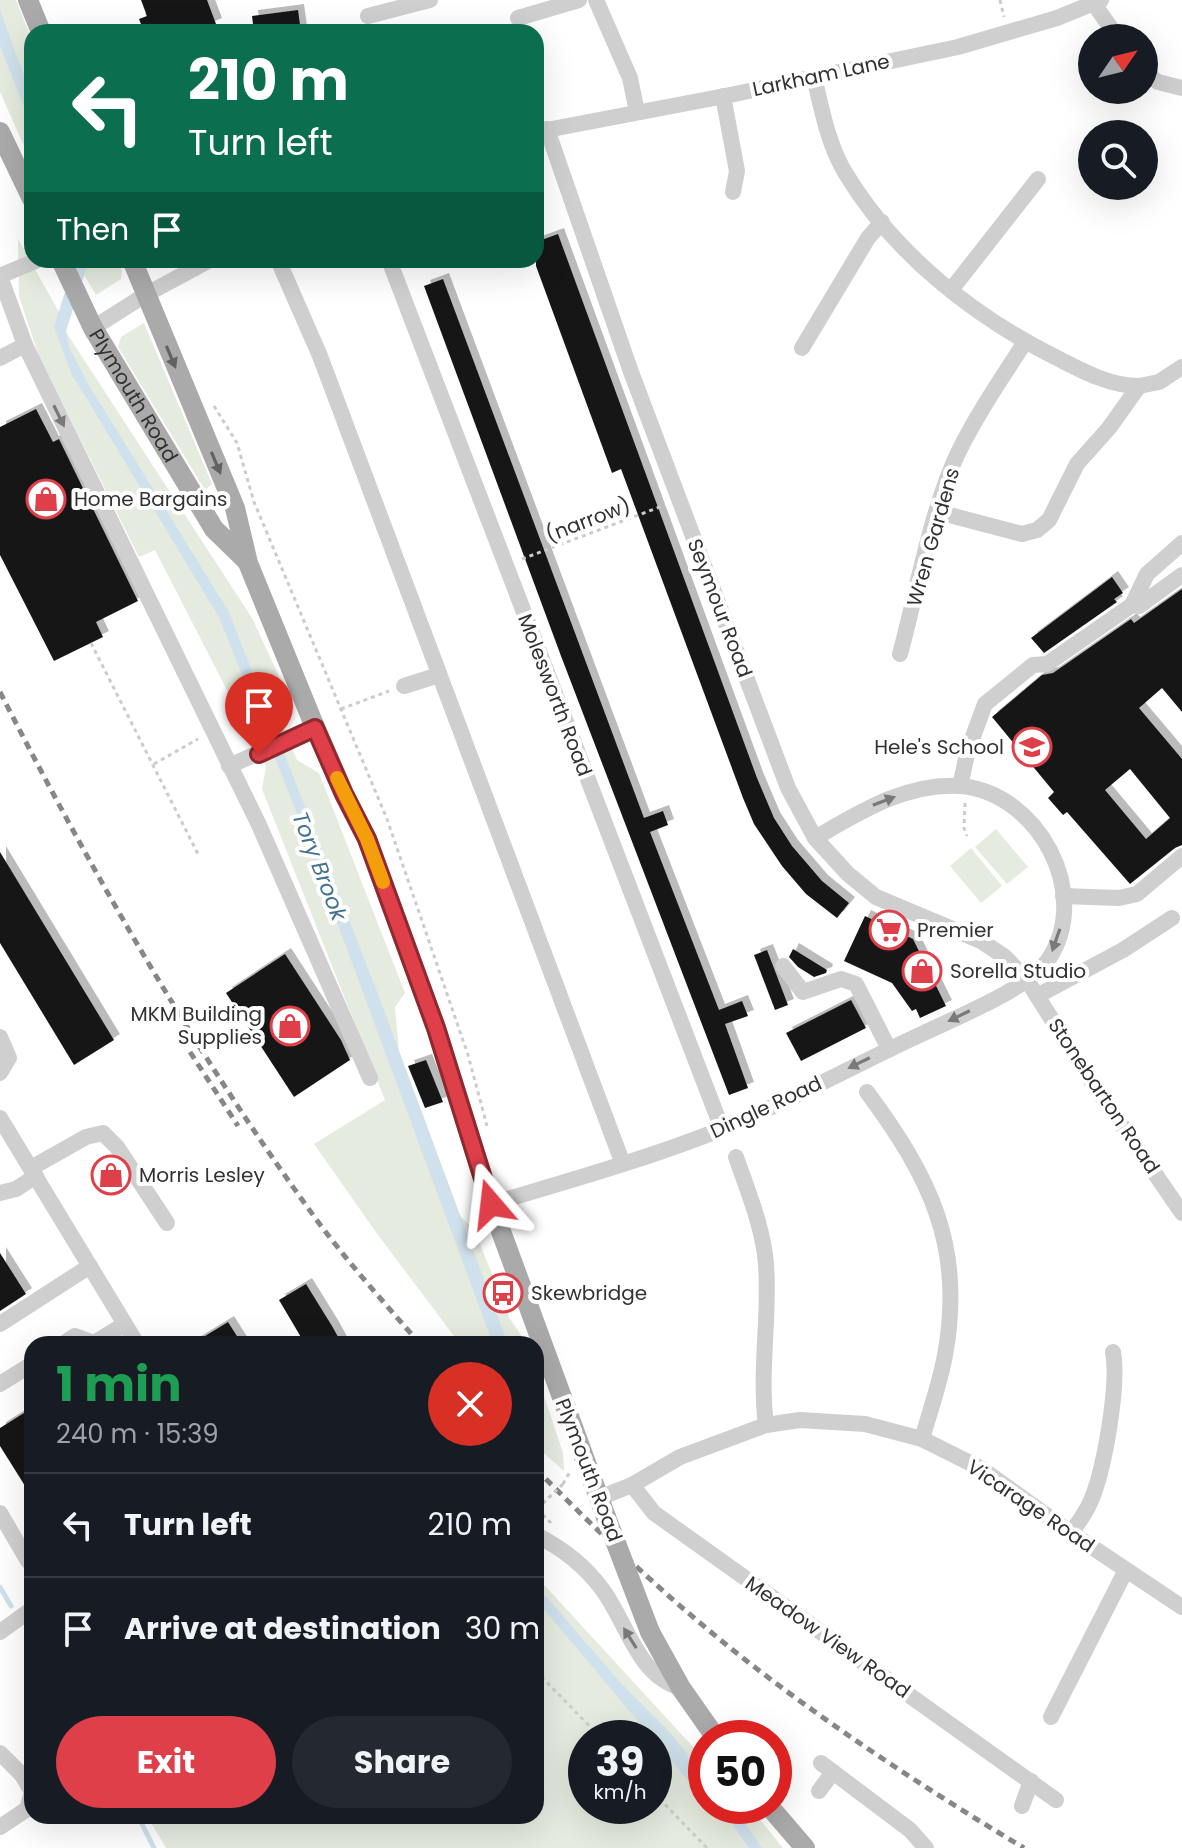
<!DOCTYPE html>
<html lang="en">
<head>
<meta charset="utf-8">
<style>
  :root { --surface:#171b24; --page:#242831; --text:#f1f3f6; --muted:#9ea1a6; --line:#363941; --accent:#de3f49 }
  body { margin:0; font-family:Poppins,sans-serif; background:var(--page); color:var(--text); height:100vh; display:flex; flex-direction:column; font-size:30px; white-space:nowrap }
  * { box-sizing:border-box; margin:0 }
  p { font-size:26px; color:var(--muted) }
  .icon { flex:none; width:44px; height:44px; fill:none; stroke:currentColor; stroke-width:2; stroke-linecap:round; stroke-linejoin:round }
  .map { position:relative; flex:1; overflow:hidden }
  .side { position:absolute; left:24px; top:1336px; width:520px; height:488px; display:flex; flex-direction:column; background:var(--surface); border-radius:24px; box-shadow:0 8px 32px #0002 }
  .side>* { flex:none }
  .guide { position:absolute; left:24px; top:24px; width:520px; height:244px; border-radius:24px; box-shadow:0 8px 32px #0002; background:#0b6e4f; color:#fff; overflow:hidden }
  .needle { width:52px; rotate:55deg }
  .buttons { position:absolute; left:1078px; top:24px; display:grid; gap:16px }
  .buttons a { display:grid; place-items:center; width:80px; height:80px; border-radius:50%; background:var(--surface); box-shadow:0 8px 32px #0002; font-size:40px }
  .speed { position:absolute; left:568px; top:1720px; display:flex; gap:16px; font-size:40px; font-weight:700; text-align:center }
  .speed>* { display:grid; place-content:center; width:104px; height:104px; border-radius:50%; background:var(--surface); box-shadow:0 8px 32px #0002; line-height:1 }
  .speed small { font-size:20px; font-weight:400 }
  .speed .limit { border:12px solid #d22; background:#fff; color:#111 }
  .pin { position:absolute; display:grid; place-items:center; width:68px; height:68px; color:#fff; margin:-82px -34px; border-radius:50% 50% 50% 0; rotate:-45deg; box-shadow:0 0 8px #0007 }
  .pin .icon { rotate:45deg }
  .me { position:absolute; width:88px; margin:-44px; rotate:343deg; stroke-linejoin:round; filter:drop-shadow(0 0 6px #0008) }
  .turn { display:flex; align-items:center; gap:28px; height:168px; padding:0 32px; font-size:36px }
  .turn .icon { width:104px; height:104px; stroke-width:2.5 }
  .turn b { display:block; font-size:56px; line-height:68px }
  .then { display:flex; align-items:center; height:76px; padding:0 32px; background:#0003; gap:16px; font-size:30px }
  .round { display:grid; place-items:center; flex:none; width:84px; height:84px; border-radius:42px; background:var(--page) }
  .headline { display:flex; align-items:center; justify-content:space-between; height:136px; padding:0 32px }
  h1 { font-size:48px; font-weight:700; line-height:60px; color:#1e9e55 }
  .cta { display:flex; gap:16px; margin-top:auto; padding:16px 32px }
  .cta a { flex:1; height:92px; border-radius:48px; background:var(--accent); color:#fff; font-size:32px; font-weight:700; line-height:92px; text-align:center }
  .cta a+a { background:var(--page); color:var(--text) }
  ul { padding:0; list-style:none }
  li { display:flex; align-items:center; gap:24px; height:104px; padding:0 32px; border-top:2px solid var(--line) }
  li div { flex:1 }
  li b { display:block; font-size:30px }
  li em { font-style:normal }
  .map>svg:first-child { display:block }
  .green { fill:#e5ebde; fill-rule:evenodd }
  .water { fill:#cfe1ec }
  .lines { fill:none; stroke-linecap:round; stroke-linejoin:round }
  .stream { stroke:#cfe1ec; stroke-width:5 }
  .building { fill:#191919; fill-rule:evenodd; filter:url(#shadow) }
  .path { stroke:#ccc; stroke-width:3; stroke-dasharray:4 4; stroke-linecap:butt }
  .minor { stroke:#cfcfcf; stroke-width:16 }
  .major { stroke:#aaa; stroke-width:20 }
  .rail { stroke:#878787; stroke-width:5; stroke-dasharray:8 6; stroke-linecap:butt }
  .path-bridge { stroke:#ccc; stroke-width:3; stroke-dasharray:4 4; stroke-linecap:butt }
  .major-bridge { stroke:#aaa; stroke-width:20 }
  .oneway { fill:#626262 }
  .oneway2 { fill:#797979 }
  .route-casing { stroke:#90292f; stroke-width:20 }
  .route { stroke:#de3f49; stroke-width:14 }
  .slow { stroke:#f59e0b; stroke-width:14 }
  .labels { text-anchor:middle; stroke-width:8; stroke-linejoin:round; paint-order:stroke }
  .street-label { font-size:20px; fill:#323232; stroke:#fff }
  .poi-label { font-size:20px; fill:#323232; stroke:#fff; text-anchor:start }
  .water-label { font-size:22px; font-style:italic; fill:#427292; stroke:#fff }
</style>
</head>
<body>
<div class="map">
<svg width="1182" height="1848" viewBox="0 0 1182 1848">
  <defs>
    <filter id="shadow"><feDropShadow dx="6" dy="-6" stdDeviation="0" flood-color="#0004"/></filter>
  </defs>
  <rect width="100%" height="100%" fill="#fff"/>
  <g class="green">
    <path d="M0,0H16L32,40V164L0,92Z"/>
    <path d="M18,239L59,312L66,332L252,618L278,674L287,702L282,725L297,760L319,773L405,993L395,1007L399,1051L460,1216L474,1229L510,1319L527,1344H460L378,1235L314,1144L385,1100L262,789L266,766L155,550L139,557L38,354L19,296Z"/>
    <path d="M75,260H118L122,271L121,279L96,295Z"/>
    <path d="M144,323L212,484L205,490L118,347L121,337Z"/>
    <path d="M996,829L1028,867L1007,884L975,847Z"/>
    <path d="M971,848L1002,886L981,903L950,866Z"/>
    <path d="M536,1372L563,1453L564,1471L536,1446Z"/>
    <path d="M536,1576L706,1761V1806H749L783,1848H166L147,1816H536ZM586,1738H654V1806H586Z"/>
  </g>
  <g class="water">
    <path d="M0,10L32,97V127L0,46Z"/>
    <path d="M75,260H89L66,331L69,347L90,387L229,612L373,981L508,1344H493L294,806L219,617L71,373L54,327Z"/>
    <path d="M536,1585L619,1681L672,1735L687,1754L695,1778L706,1787V1799L697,1791L536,1600Z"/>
    <path d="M715,1806H727L743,1820L762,1848H749L726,1815Z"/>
  </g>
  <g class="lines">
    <g class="stream">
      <path d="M0,1587L11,1606"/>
      <path d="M138,1816L154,1848"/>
    </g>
  </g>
  <g class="building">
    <path d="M141,0H207L216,24L197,32H144L139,19L147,16Z"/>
    <path d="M298,10L301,32H254L252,16Z"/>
    <path d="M558,234L757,778L774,818L792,846L822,881L849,903L837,918L806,894L782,866L754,824L743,798L621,469L612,473L536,266V242Z"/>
    <path d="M443,279L644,818L663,811L668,825L650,832L719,1010L742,1001L748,1016L725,1024L748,1088L729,1095L561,656L424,286Z"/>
    <path d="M36,409L53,442L59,439L138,601L96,622L103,637L54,661L0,555V427Z"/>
    <path d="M1112,577L1123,593L1114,599L1117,602L1044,653L1031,638Z"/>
    <path d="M1182,589V712L1162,688L1139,708L1182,759V845L1175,848L1130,884L1067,812L1063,815L1048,798L1054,792L992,717L1042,675L1053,673L1131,619L1134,623ZM1130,769L1170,818L1146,839L1105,790Z"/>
    <path d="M0,852L114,1040L74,1065L0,943Z"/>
    <path d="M865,916L913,939L946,1006L920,1018L916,1009L912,1011L892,983L844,961Z"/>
    <path d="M793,949L827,970L826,973L814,977L798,967L789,957Z"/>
    <path d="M767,950L788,1005L775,1010L754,955Z"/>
    <path d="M285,954L341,1040L350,1060L294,1097L226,993Z"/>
    <path d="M851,1000L866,1028L801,1061L786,1033Z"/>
    <path d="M426,1060L443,1102L425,1108L408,1066Z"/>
    <path d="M0,1253L26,1294L0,1311Z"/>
    <path d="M306,1284L332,1326L342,1344H305L279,1300Z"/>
    <path d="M228,1322L242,1344H192Z"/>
    <path d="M32,1408V1497L0,1446V1428Z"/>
  </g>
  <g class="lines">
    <g class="path">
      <path d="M1000,0L1004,17"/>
      <path d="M214,406L237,443L254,502L387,819L468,1055L487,1126"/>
      <path d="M522,559L665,505"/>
      <path d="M91,643L199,856"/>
      <path d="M341,709L389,691"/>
      <path d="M154,764L198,739"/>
      <path d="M965,803L964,828L967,836"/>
      <path d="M563,1484L571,1470"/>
      <path d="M537,1509L551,1523"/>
      <path d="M536,1671L601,1738"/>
      <path d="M654,1793L707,1848"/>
    </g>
    <g class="minor">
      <path d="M596,0L630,78L637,112"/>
      <path d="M1094,4L1118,38"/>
      <path d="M368,16L430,0"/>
      <path d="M518,18L579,0"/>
      <path d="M1144,72L1158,82L1182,88"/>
      <path d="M814,77C822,110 828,145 846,174C895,255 976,318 1059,359C1084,372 1111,386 1139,386"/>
      <path d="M723,96L737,171L733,192"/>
      <path d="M547,129L631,372L788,788L815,838L848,874L876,897L981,941L1005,957L1027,980L1085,1072L1182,1213"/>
      <path d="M536,132L730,95L958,47L1057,18L1101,0"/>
      <path d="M38,260L0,276L25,345L259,825L370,1078"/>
      <path d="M278,260L320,356L623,1164"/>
      <path d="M389,260L722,1129"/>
      <path d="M951,290L1038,179"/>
      <path d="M93,328L145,295L210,260"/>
      <path d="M802,348L868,238L882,222"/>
      <path d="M0,358L25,345"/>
      <path d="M938,512L1022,534L1037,530L1049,520L1077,464L1109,428L1139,386L1159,382L1182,367"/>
      <path d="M1132,605L1147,574L1182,543"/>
      <path d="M900,654C917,592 931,509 958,453C977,414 1002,378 1025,342"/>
      <path d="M404,686L439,675"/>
      <path d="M229,766L315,728"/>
      <path d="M960,786L968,750L985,704L1033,665L1047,664L1132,605L1139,606L1182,575"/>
      <path d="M1063,896L1119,898L1137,894L1182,856"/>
      <path d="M783,966L803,992L841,979L856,984L889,1049"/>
      <path d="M1037,996L1123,950L1172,918"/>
      <path d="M0,1037L9,1058L0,1073"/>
      <path d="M867,1092C930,1177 965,1247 945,1355C940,1383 930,1411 922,1439"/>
      <path d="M0,1118L137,1344"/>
      <path d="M736,1157C748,1192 763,1227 766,1264C770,1318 759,1371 766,1425"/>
      <path d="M31,1168L86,1137L103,1133L117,1147L167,1223"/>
      <path d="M0,1193L16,1189L36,1176"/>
      <path d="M491,1204C568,1181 647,1159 722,1129C791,1101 856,1064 924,1033C955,1018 1030,988 1048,960C1093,894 1038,793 961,786C907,782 860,812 815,838"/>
      <path d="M0,1324L90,1266"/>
      <path d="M63,1344L75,1336L94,1343L125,1324"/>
      <path d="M0,1384L32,1364"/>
      <path d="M632,1485L654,1513L1056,1800"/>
      <path d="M599,1498L632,1485L680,1457L766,1425L800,1420L865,1424L922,1439L982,1469L1071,1533L1182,1607"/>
      <path d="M0,1513L28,1561L32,1559"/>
      <path d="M1071,1533C1077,1525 1083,1516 1088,1507C1104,1476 1119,1385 1113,1352"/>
      <path d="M536,1535C562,1548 585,1566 602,1589C627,1622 637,1676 681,1688"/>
      <path d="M0,1632L32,1609"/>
      <path d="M1051,1717L1126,1570"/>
      <path d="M0,1753L22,1775L32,1792L27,1809L0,1827"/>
      <path d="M821,1763L910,1830L926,1848"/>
      <path d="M819,1791L833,1772"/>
      <path d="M1022,1806L1031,1781"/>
    </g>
    <g class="major">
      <path d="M28,0L41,32"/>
      <path d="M0,132L32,199"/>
      <path id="s1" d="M61,260L93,328L214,529L247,561"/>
      <path d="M132,260L235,508L248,563L312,720L344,794L367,839L436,1028L491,1204L606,1517"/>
      <path d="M650,1632L681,1688L716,1738"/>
      <path d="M769,1806L805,1848"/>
    </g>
    <g class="rail">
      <path d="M0,692C91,870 191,1046 308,1208C342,1256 382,1300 420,1344"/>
      <path d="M190,1052L238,1126"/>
      <path d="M536,1469C607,1541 681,1611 761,1672C845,1736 934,1794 1024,1848"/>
    </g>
    <path class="path-bridge" d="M537,1509L563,1484"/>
    <path class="major-bridge" d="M606,1517L650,1632"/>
  </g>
  <defs><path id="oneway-solid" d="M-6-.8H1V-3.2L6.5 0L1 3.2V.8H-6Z" transform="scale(2)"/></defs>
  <g class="oneway">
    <use href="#oneway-solid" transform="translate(171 357) rotate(67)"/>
    <use href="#oneway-solid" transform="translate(216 463) rotate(67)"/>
  </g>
  <g class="oneway2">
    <use href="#oneway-solid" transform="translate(59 416) rotate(64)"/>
    <use href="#oneway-solid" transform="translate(884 801) rotate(-21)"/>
    <use href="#oneway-solid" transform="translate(1056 940) rotate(109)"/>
    <use href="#oneway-solid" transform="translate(959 1016) rotate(154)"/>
    <use href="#oneway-solid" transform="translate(859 1063) rotate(154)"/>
    <use href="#oneway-solid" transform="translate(630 1638) rotate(-122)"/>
  </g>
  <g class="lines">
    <defs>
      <path id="route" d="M259,754L315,728L344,794L367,839L436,1028L491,1204"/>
    </defs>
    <use href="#route" class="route-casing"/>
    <use href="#route" class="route"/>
    <path class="slow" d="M337,778L367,839L383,882"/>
  </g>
  <defs>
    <symbol id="shop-ring" viewBox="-11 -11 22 22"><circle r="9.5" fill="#fff" stroke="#de3f49" stroke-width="1.5"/><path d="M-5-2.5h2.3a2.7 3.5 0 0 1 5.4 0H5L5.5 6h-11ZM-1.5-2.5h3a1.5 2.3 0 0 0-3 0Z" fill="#de3f49"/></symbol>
    <symbol id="school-ring" viewBox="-11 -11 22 22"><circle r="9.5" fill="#fff" stroke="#de3f49" stroke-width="1.5"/><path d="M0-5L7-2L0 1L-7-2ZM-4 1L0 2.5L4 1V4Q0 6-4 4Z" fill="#de3f49"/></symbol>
    <symbol id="supermarket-ring" viewBox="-11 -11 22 22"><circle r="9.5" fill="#fff" stroke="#de3f49" stroke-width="1.5"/><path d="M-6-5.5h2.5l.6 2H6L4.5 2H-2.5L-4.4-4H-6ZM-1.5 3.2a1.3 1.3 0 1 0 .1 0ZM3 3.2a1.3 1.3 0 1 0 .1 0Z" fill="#de3f49"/></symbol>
    <symbol id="bus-ring" viewBox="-11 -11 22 22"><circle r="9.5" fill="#fff" stroke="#de3f49" stroke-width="1.5"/><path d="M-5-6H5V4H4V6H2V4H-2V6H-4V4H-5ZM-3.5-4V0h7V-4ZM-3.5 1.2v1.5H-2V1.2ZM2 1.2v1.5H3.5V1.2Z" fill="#de3f49"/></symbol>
  </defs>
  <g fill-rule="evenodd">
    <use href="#shop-ring" x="24" y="477" width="44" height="44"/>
    <use href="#school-ring" x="1010" y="725" width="44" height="44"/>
    <use href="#supermarket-ring" x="867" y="908" width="44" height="44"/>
    <use href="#shop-ring" x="900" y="949" width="44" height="44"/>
    <use href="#shop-ring" x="268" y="1004" width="44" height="44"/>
    <use href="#shop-ring" x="89" y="1153" width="44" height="44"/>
    <use href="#bus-ring" x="481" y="1271" width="44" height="44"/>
  </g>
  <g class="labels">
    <g class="street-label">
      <text transform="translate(821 75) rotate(-12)" y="7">Larkham Lane</text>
      <text dy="7" stroke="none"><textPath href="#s1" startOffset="154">Plymouth Road</textPath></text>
      <text transform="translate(588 520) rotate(-21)" y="7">(narrow)</text>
      <text transform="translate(933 537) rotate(-74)" y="7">Wren Gardens</text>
      <text transform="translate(720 608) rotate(69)" y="7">Seymour Road</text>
      <text transform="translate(555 695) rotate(69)" y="7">Molesworth Road</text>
      <text transform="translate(1104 1096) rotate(56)" y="7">Stonebarton Road</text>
      <text transform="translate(766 1107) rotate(-25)" y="7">Dingle Road</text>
      <text transform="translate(589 1470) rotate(69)" y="7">Plymouth Road</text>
      <text transform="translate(1031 1506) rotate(34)" y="7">Vicarage Road</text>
      <text transform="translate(828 1637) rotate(35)" y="7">Meadow View Road</text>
    </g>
    <g class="poi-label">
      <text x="74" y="506">Home Bargains</text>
      <text x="1004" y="754" text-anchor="end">Hele's School</text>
      <text x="917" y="937">Premier</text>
      <text x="950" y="978">Sorella Studio</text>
      <text x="262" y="1021" text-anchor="end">MKM Building<tspan x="262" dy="23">Supplies</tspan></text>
      <text x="139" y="1182">Morris Lesley</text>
      <text x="531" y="1300">Skewbridge</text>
    </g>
    <g class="water-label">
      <text transform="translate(320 866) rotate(69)" y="8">Tory Brook</text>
    </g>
  </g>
</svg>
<div class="buttons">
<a><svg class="needle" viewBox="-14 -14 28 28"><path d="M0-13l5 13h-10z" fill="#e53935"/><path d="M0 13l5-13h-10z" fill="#9ea1a6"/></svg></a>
<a><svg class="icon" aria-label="search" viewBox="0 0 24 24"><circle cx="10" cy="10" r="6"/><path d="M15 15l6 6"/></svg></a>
</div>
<div class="speed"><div>39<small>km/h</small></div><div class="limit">50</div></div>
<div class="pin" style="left:259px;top:754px;background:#d93025"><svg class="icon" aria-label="arrive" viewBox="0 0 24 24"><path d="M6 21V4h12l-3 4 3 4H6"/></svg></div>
<svg class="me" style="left:491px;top:1204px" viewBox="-20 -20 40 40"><path d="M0-17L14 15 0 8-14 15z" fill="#de3f49" stroke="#fff" stroke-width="4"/></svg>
<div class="guide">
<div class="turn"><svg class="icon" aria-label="left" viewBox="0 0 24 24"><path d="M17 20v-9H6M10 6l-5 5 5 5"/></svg><div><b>210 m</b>Turn left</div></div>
<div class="then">Then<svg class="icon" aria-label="arrive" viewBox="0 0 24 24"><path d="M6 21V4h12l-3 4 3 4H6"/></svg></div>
</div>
<section class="side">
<div class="headline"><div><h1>1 min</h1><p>240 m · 15:39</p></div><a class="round" style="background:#d93025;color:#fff"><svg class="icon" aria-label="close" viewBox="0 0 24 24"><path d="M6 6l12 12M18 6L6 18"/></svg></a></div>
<ul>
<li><svg class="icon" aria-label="left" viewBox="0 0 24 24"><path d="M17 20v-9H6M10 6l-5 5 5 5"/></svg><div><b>Turn left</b></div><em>210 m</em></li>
<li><svg class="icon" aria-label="arrive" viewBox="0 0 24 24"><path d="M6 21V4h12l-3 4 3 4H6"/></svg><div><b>Arrive at destination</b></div><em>30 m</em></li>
</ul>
<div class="cta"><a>Exit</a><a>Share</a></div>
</section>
</div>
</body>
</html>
